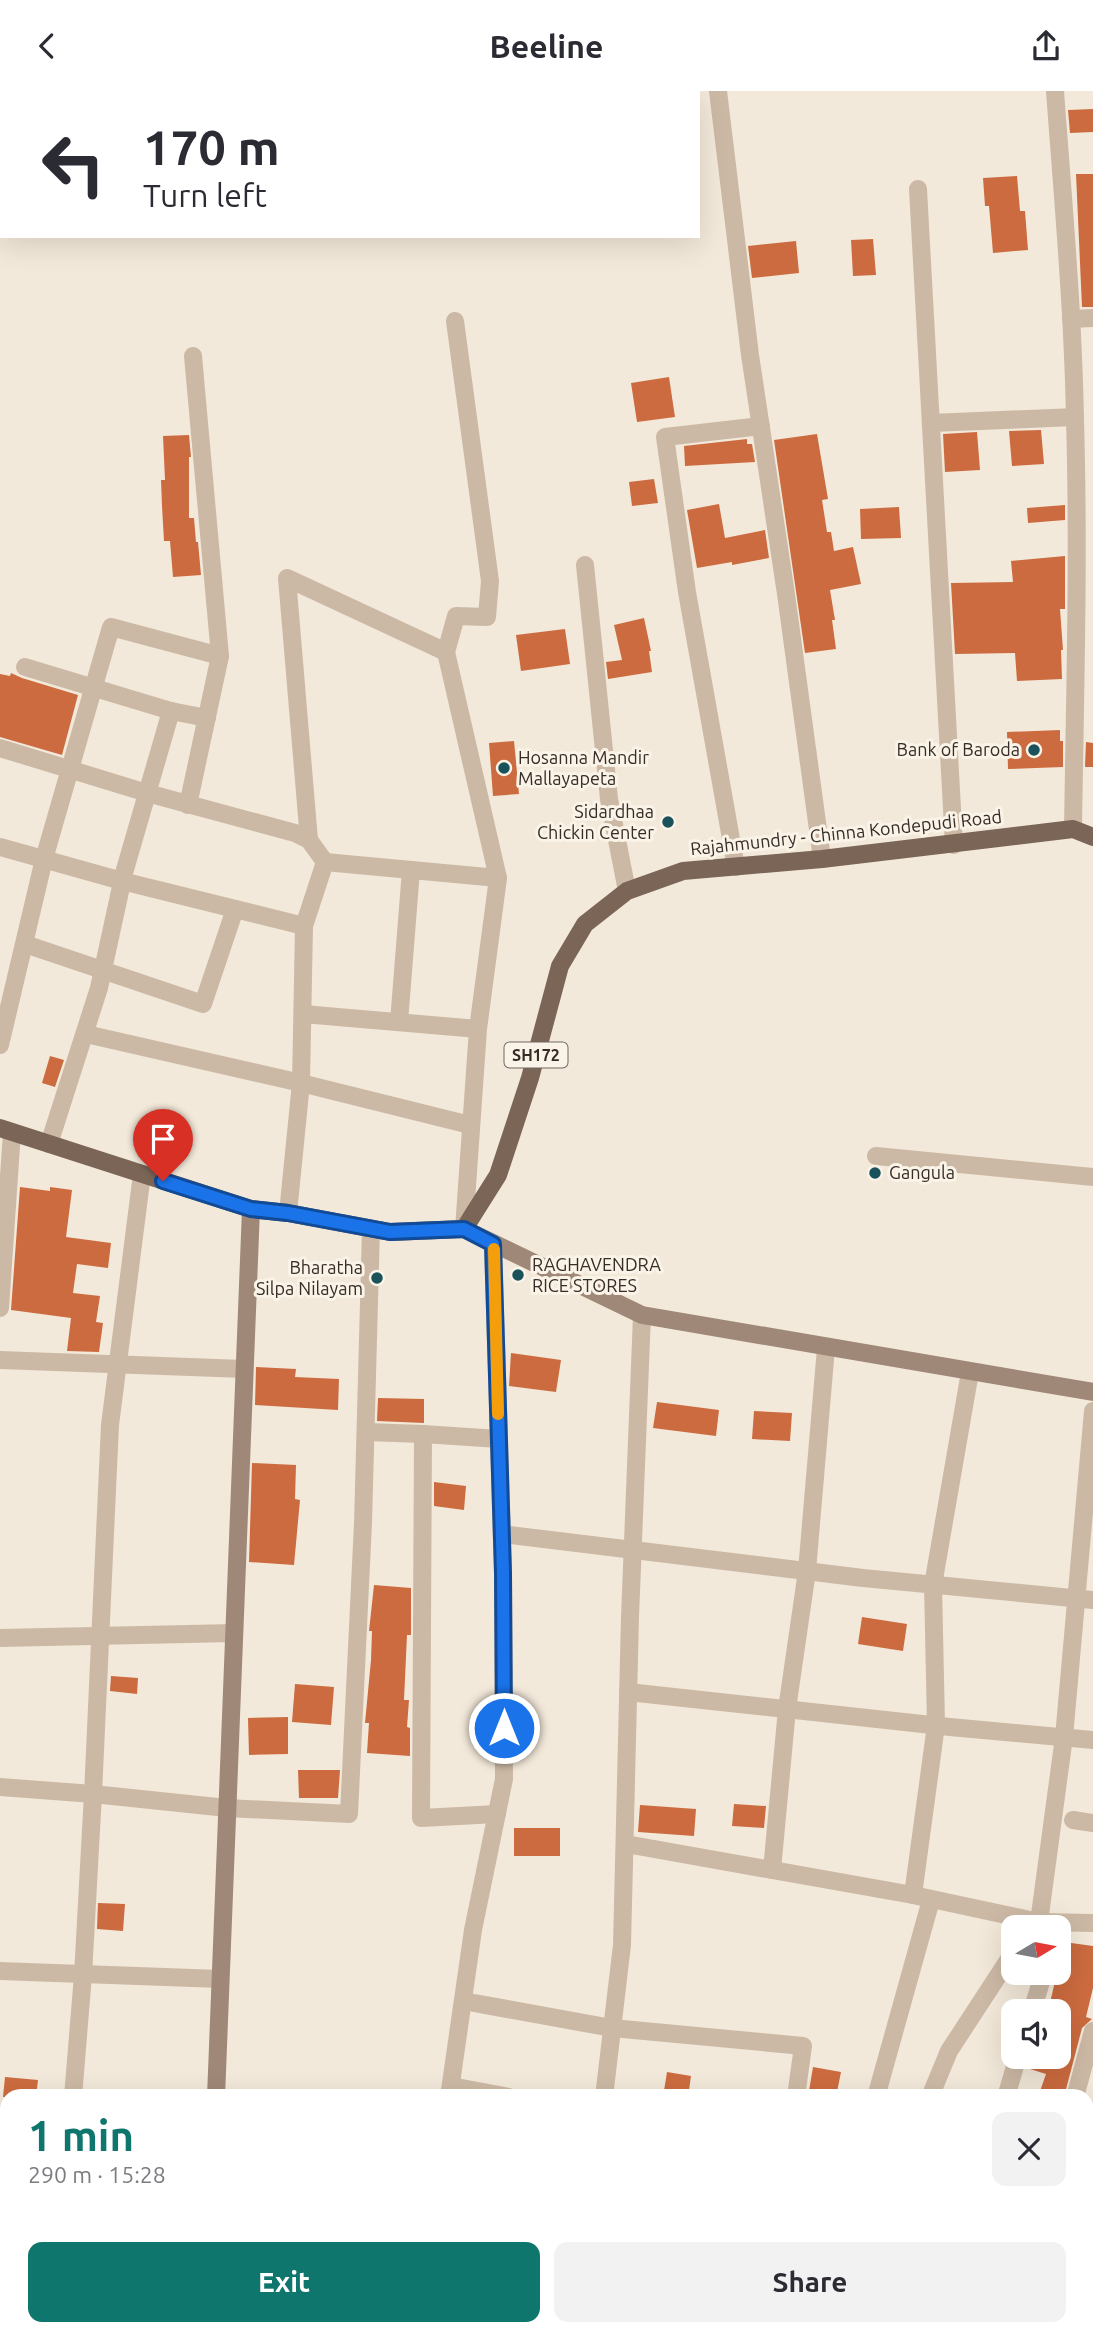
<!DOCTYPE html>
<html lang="en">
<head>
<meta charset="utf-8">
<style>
  :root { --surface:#fff; --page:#f2f2f3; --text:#2b2b33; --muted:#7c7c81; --accent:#0f766e }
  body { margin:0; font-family:Ubuntu,sans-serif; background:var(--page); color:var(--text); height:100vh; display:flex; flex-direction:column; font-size:26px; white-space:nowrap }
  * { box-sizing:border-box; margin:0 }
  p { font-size:23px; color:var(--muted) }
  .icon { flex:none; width:38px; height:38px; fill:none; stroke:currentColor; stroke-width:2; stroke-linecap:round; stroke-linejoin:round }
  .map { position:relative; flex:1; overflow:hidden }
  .sheet { position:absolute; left:0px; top:1998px; width:1094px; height:247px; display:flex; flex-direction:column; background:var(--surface); border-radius:21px 21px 0 0; box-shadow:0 7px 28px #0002 }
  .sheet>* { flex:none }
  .top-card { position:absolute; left:0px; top:0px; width:700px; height:147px; box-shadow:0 7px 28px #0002; background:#fff; color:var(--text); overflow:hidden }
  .needle { width:46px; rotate:80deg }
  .controls { position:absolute; left:1001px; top:1824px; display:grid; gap:14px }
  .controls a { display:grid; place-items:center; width:70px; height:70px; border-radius:14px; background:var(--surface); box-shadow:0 7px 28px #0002; font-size:35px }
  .pin { position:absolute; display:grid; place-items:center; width:60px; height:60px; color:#fff; margin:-72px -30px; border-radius:50% 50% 50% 0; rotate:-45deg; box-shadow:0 0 7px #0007 }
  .pin .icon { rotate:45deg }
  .me { position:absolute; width:77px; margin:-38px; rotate:0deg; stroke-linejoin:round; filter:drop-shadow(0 0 5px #0008) }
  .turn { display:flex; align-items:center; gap:24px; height:147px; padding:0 28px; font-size:32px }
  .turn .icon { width:91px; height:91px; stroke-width:2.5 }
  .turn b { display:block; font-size:49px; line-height:60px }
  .round { display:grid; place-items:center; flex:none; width:74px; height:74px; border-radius:14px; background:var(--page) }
  .overview { display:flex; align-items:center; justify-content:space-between; height:119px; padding:0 28px }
  h1 { font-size:42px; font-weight:700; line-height:52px; color:var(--accent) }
  .button { display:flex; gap:14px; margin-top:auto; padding:14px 28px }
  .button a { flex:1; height:80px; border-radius:14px; background:var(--accent); color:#fff; font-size:28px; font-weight:700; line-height:80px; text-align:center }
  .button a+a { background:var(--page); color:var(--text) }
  header { display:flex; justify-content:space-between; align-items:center; height:91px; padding:0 28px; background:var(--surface); font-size:32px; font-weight:700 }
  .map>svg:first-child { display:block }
  .building { fill:#cc6b3f }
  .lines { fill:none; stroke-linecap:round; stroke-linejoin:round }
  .street { stroke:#ccb9a5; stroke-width:18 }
  .secondary { stroke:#9f8877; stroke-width:18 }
  .primary { stroke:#7a6557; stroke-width:18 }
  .route-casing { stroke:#114b97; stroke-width:18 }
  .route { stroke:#1a73e8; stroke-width:12 }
  .slow { stroke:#f59e0b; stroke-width:12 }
  .poi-dot { fill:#1a525b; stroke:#faf3e7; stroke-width:2.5 }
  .labels { text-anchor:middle; stroke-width:6; stroke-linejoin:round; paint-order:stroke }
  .shield { fill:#faf3e7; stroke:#726861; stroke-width:2 }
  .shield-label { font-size:16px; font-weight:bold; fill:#372d27 }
  .poi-label { font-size:18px; fill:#372d27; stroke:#faf3e7; text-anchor:end }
  .street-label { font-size:18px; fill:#372d27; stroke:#faf3e7 }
</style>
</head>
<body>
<header><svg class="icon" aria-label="back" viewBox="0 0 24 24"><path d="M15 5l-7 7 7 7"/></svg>Beeline<svg class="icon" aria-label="share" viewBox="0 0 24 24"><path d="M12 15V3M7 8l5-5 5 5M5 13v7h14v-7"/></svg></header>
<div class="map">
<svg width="1093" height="2245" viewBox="0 0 1093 2245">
  <rect width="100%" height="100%" fill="#f3e9da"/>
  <g class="building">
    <path d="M1093,18V41L1070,42L1068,19Z"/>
    <path d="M1076,83H1093V216H1082Z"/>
    <path d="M1017,85L1020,120H1025L1028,159L993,162L989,115H985L983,87Z"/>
    <path d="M873,148L876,184L853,185L851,149Z"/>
    <path d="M796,150L799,182L752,187L748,155Z"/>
    <path d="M669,286L675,326L637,331L631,292Z"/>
    <path d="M1041,339L1044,373L1012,375L1009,340Z"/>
    <path d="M977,341L980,379L945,381L943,343Z"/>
    <path d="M817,343L828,408L822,409L827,441H831L834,460L853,456L861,493L830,499L835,529H832L836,558L805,562L774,349Z"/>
    <path d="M189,344L191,366H189V427H194L196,451H198L201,484L173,486L170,450H164L162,415L161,389H165L163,345Z"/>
    <path d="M747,348V353H752L755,371L685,375L684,355Z"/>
    <path d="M654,388L658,412L632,415L629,391Z"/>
    <path d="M719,413L725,447L765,439L769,467L732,474V471L697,477L687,419Z"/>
    <path d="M1065,414V429L1028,432L1027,417Z"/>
    <path d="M899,416L901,447L861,448L860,418Z"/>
    <path d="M1065,465V518H1060L1063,559H1061L1062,588L1017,590L1015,562L955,563L951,492L1013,491L1011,470Z"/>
    <path d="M644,527L651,560H649L652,581L608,588L606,571L622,569L614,534Z"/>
    <path d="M565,538L570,573L521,580L516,544Z"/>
    <path d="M11,582L22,587L78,604L62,664L0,646V583L10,585Z"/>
    <path d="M1060,639V650H1063V676L1008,678L1007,641Z"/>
    <path d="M514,650L519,703L493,705L489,652Z"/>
    <path d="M1086,651L1093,652V676H1085Z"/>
    <path d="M50,965L64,969L55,996L42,992Z"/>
    <path d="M20,1096L50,1100V1096L72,1099L66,1146L111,1152L108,1177L77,1173L73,1202L100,1205L96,1231L103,1232L99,1261L67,1260L71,1227L11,1219Z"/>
    <path d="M511,1262L561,1269L556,1301L509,1295Z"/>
    <path d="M256,1276L296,1278L295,1286L339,1288L338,1319L255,1314Z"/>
    <path d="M378,1307L424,1308V1332L377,1330Z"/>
    <path d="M657,1311L719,1319L716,1345L653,1337Z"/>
    <path d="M754,1320L792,1322L790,1350L752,1348Z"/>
    <path d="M252,1372L296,1374L295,1408L300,1409L294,1474L249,1471Z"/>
    <path d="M434,1391L466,1395L464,1419L434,1415Z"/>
    <path d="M374,1494L411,1497V1544H407L404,1609H409L407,1636L410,1637V1665L367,1662L369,1632H365L371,1569L372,1540H369Z"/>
    <path d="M862,1526L907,1533L903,1560L858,1553Z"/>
    <path d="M111,1585L138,1587L137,1603L110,1600Z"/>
    <path d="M295,1593L334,1596L331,1634L292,1631Z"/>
    <path d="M288,1626V1663L249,1664L248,1627Z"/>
    <path d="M298,1679H340L338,1707H299Z"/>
    <path d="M734,1713L766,1715L764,1737L732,1735Z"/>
    <path d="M640,1714L696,1718L694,1745L638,1741Z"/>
    <rect x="514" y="1737" width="46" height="28"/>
    <path d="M98,1812L125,1813L123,1840L97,1838Z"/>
    <path d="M1064,1851L1093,1855V1897L1086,1926L1092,1928L1082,1937L1064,2006H1038L1046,1983L1030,1978L1034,1965H1059V1920H1051L1053,1913L1050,1912Z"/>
    <path d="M813,1976L841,1981L836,2006H808Z"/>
    <path d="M667,1981L691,1985L688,2006H663Z"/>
    <path d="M5,1986L38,1989L36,2006H3Z"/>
  </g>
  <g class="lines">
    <g class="street">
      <path d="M718,0L750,264L786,503L822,768"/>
      <path d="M1055,0C1063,109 1073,219 1075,329C1079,465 1075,602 1073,738"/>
      <path d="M918,98L954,754"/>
      <path d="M1071,228L1093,227"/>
      <path d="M931,332L1075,326"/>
      <path d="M585,474L609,708L627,800"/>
      <path d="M446,561L456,525L487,526L490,490L455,230"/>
      <path d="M25,576L171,620L207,627"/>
      <path d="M0,657L147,702L295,742L309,749L325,771"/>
      <path d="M188,714L220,565L193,265"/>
      <path d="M309,749L287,487L446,561L498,787"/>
      <path d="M0,756L122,790L304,835"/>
      <path d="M736,776L687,501L665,346L761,335"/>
      <path d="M25,853L203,913L235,818"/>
      <path d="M303,923L478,938"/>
      <path d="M399,931L411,779"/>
      <path d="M86,943L301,992L470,1034"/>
      <path d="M0,954L44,768L111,536L220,565"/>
      <path d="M49,1053L99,897L124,782L171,620"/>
      <path d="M876,1065L1093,1086"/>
      <path d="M288,1122L301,992L304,835L325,771L498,787L478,938L464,1138"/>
      <path d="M0,1217L12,1041"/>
      <path d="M0,1269L244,1278"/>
      <path d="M366,1341L423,1343"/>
      <path d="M502,1443L863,1487L1093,1509"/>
      <path d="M0,1547L234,1542"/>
      <path d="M628,1601L950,1636L1093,1649"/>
      <path d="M0,1696L93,1703L227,1717L349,1723L363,1432L371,1138"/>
      <path d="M497,1723L421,1727L423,1343L499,1348"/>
      <path d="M1073,1729L1093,1732"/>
      <path d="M626,1753L913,1804L1039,1831L1093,1832"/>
      <path d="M772,1779L787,1618L807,1480L826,1257"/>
      <path d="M913,1804L936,1634L933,1494L970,1281"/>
      <path d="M1035,1836L1039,1831L1064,1646L1093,1320"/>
      <path d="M0,1880L220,1888"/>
      <path d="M463,1910L612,1937L803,1955L796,2006"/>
      <path d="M1032,1920L1044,1881"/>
      <path d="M451,1995L509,2006"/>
      <path d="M73,2006L83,1884L93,1703L110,1334L142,1083"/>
      <path d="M449,2006L473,1839L504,1688L503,1482L493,1153"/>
      <path d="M604,2006L622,1854L630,1526L642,1224"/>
      <path d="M876,2006L931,1809"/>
      <path d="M930,2006L949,1960L1013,1862"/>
      <path d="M1006,2006L1018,1965"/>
      <path d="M1075,2006L1093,1940"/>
      <path d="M351,2238L401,2245"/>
      <path d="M1030,2238L1093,2243"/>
      <path d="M570,2245L572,2238"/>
      <path d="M781,2245L782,2238"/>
      <path d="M876,2245L877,2238"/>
      <path d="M959,2245L960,2238"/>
    </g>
    <g class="secondary">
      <path d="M464,1138L642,1224L1093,1301"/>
      <path d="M216,2006L251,1118"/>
      <path d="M194,2245V2238"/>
    </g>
    <path class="primary" d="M0,1037L251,1118L288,1122L390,1141L464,1138L498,1084L530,987L560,875L585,833L627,800L683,780L822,768L1073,738L1093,746"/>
  </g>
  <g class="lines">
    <defs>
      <path id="route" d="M163,1090L251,1118L288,1122L390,1141L464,1138L493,1153L503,1482L504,1637"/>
    </defs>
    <use href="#route" class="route-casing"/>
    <use href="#route" class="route"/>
    <path class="slow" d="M494,1158L498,1323"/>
  </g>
  <g class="poi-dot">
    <circle cx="1034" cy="659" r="7"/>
    <circle cx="504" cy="677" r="7"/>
    <circle cx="668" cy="731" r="7"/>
    <circle cx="875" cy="1082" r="7"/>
    <circle cx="518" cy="1184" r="7"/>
    <circle cx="377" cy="1187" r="7"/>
  </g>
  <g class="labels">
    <rect class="shield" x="504.5" y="951.5" width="63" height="25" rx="5"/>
    <g class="shield-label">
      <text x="536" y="970">SH172</text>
    </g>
    <g class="poi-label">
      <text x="1020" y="665">Bank of Baroda</text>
      <text x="518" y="673" text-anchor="start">Hosanna Mandir<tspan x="518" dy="21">Mallayapeta</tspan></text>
      <text x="654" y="727">Sidardhaa<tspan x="654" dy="21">Chickin Center</tspan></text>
      <text x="889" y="1088" text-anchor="start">Gangula</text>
      <text x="532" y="1180" text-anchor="start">RAGHAVENDRA<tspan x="532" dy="21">RICE STORES</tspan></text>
      <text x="363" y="1183">Bharatha<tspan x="363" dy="21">Silpa Nilayam</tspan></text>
    </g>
    <g class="street-label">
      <text transform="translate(846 742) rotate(-6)" y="6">Rajahmundry - Chinna Kondepudi Road</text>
    </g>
  </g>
</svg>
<div class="controls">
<a><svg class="needle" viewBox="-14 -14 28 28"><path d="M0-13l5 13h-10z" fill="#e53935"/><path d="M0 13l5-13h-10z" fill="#7c7c81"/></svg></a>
<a><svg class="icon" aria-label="sound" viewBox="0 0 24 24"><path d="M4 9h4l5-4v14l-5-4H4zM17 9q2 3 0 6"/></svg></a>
</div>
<div class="pin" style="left:163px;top:1090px;background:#d93025"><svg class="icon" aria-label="arrive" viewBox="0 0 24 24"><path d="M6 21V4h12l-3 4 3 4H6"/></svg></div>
<svg class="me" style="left:504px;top:1637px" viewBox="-20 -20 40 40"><circle r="17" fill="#1a73e8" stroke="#fff" stroke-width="3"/><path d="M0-11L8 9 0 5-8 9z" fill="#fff"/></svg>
<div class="top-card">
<div class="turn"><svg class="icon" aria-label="left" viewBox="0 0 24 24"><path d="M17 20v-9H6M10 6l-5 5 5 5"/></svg><div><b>170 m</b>Turn left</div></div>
</div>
<section class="sheet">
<div class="overview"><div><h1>1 min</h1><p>290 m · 15:28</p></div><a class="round"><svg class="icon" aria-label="close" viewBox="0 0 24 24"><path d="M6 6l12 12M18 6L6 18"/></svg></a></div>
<div class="button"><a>Exit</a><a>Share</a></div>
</section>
</div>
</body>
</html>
